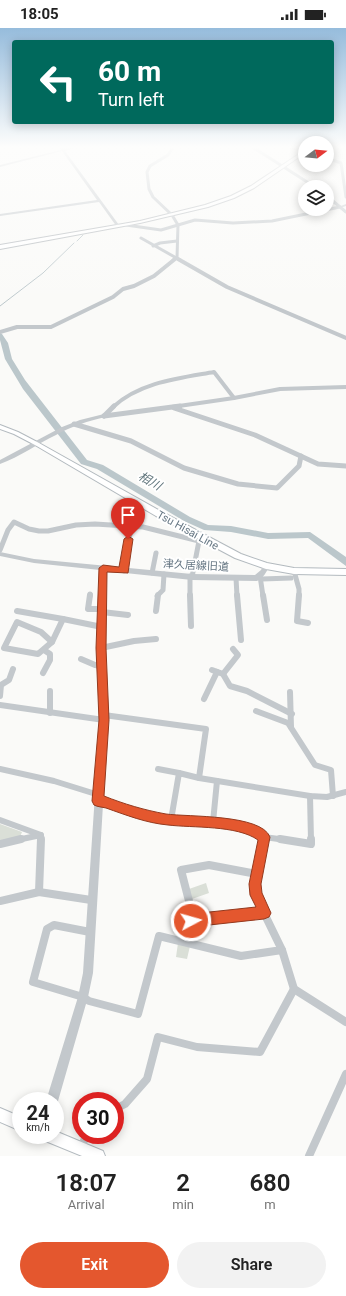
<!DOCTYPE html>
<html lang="en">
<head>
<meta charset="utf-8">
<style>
  :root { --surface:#fff; --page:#f2f2f2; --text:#222; --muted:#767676; --accent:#e4572e }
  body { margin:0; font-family:Roboto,"Noto Sans JP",sans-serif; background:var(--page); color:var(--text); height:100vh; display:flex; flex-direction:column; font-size:15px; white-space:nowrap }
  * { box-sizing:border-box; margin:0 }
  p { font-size:13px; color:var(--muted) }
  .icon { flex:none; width:22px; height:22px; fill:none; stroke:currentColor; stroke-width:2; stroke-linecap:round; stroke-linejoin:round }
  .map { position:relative; height:1128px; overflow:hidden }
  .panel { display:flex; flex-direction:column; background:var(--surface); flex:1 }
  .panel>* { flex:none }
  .hud { position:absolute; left:12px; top:12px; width:322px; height:84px; border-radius:4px; box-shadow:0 2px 10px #0003; background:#00695c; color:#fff; overflow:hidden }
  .needle { width:26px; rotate:74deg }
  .buttons { position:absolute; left:298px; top:108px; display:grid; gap:8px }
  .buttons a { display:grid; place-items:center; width:36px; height:36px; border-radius:50%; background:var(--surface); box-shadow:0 2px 10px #0003; font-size:20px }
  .speed { position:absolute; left:12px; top:1064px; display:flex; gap:8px; font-size:20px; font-weight:700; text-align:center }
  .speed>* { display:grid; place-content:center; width:52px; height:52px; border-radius:50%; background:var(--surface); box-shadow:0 2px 10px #0003; line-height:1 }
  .speed small { font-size:10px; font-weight:400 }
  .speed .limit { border:6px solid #d22; background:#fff; color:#111 }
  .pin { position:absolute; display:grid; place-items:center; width:34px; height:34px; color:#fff; margin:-41px -17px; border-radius:50% 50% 50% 0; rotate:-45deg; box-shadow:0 0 4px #0007 }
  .pin .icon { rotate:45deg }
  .me { position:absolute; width:44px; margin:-22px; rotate:84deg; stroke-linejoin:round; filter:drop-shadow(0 0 3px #0008) }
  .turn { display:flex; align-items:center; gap:14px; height:84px; padding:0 20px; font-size:18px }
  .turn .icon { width:52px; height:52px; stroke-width:2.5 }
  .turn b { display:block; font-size:28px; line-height:34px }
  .eta { display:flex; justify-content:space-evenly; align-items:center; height:68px; text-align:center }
  .eta b { font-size:24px; font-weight:600; line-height:28px }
  .cta { display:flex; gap:8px; margin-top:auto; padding:8px 20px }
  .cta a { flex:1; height:46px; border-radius:24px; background:var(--accent); color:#fff; font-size:16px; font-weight:600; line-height:46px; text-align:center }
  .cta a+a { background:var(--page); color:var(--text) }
  .status { display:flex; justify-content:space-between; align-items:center; height:28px; padding:0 20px; background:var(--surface); direction:ltr }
  .status svg { height:11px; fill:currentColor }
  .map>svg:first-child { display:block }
  .green { fill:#dadfd7 }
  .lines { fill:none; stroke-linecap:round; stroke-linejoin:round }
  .stream { stroke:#bbc7cb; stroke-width:1 }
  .river { fill:#bbc7cb; fill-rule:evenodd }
  .secondary-casing { stroke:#b3babf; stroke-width:2 }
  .primary-casing { stroke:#b5babe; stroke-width:2 }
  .minor-far4 { stroke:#c3c8cc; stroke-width:3 }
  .minor-far3 { stroke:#c3c8cc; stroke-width:4 }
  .minor-far2 { stroke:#c3c8cc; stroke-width:5 }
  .minor-far1 { stroke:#c3c8cc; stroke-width:6 }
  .minor { stroke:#c3c8cc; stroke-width:8 }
  .tertiary { fill:#c3c8cc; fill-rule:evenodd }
  .secondary { fill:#fff; fill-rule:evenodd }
  .primary { fill:#fff; fill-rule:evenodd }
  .route { fill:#e4572e; stroke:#94391e }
  .labels { text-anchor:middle; stroke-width:4; stroke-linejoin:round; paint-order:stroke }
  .street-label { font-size:11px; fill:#657683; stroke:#fff }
  .water-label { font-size:12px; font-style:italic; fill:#60757c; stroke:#fff }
</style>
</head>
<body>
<div class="status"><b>18:05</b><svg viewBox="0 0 49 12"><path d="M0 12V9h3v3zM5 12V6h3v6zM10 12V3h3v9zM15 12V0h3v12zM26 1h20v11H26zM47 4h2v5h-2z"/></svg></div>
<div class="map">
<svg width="346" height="1128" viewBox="0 0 346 1128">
  <rect width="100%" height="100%" fill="#fafaf8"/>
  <g class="green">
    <path d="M0,796L22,804L20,809L0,813Z"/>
    <path d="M206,855L209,865L192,871L189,861Z"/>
    <path d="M178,915L190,918L187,931L176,929Z"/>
  </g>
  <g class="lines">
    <g class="stream">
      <path d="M77,213L83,207"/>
      <path d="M0,278L43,245L74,215"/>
    </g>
    <path class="river" d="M0,305L2,306L8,315L12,331L25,352L87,432L103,437L190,489L208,497L231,498L268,505L310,504L346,529V538L308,510L268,511L231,504L204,502L184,493L97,441L81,436L23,361L5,331L0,312Z"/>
    <defs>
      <g id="secondary">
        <path d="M0,397L18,404L39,415L162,484L241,526L267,535L294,540L346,541V547L294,546L266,541L235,530L156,488L35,417L14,406L0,401Z"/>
        <path d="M0,1080L21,1089V1103L0,1094Z"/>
        <path d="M55,1103L103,1123L105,1128H82L43,1112L41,1107H55Z"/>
      </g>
      <path id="primary" d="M305,122V125L254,160L234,170L208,179L140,195L0,221V217L140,193L205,177L231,168L251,158Z"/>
    </defs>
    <use href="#secondary" class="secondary-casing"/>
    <use href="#primary" class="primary-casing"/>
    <g class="minor-far4">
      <path d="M174,118L168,127L150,138L147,144L149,161L153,169L172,187L178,197L177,230"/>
      <path d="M251,118L315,159"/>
      <path d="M289,118L305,124"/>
      <path d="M327,130L341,135L346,169"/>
      <path d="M327,168L346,184"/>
      <path d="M126,197L161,202L195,192L233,195L272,193L340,179"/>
      <path d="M141,210L180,232"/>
      <path d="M153,218L160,215L177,213"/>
      <path d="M173,232L176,230"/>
    </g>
    <g class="minor-far3">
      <path d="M178,231L227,259L346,310"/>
      <path d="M0,304L17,299H51L113,269L123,261L134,258L154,248L175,231"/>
      <path d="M113,379C140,354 180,350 214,344L234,370"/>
      <path d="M172,379L234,370L280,361L346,359"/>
    </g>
    <g class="minor-far2">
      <path d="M174,380L255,407L318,436L346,438"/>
      <path d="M104,388L180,378"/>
      <path d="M104,388L114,378"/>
      <path d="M74,396L131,413L184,440L238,456L277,460L299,438L301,428"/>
      <path d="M0,522L8,502L14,494L29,501L39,503H48L76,497L95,496L143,499L199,513L192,549"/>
      <path d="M124,543V528L132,499"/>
      <path d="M294,543L299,561V568"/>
      <path d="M152,545L156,525"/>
      <path d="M190,548V568"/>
      <path d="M260,548L263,568"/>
      <path d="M236,550L237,568"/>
      <path d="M262,551L291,550"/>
      <path d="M90,568V566"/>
      <path d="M157,568L163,562L164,546"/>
    </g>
    <g class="minor-far1">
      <path d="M90,567L88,581H102"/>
      <path d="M190,567L191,598"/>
      <path d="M237,567L241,612"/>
      <path d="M263,567L267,592"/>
      <path d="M299,567L297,593L308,595"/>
      <path d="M17,583L63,591"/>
      <path d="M156,583L158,567"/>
      <path d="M102,584L128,587"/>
      <path d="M17,594L41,604L52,614L38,626L4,620Z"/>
      <path d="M52,614L63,591L102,599"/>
      <path d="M101,620L134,613L156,611"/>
      <path d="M81,631L95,637L102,638"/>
      <path d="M212,642L223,646L230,658L247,663L292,686"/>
      <path d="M43,645L50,632V626L44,622"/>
      <path d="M223,646L238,627L233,621"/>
      <path d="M50,663V685"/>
      <path d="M290,664L291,699"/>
      <path d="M0,668L1,657L9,652L13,641"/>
      <path d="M204,671L217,644"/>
      <path d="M0,677L104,692"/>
      <path d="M256,683L288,695L315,737L331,742L333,768"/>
      <path d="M104,687L206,701L199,750"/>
      <path d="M0,741L54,753L99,767"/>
      <path d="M158,741L179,745"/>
      <path d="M310,768L311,812"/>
      <path d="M98,773L134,785L171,792L179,745L199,750L310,768L327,769L346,764"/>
      <path d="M0,792L41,807V812"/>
      <path d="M171,792L213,794L217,753"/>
      <path d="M213,794L246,801L264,809"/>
      <path d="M17,812L41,807"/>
      <path d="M263,812L264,809L286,812"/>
    </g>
    <g class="minor">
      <path d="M280,811L311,816V811"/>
      <path d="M0,816L21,811"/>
      <path d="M257,846L256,867L260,873L264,885"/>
      <path d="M39,864L41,811"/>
      <path d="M0,873L39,864L91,872"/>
      <path d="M90,904L54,897L47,901L33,954L83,969L89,973L138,986L159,908L241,928L282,922L264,885L191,893L189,873L181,842L209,837L257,846L264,811"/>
      <path d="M282,922L294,961L346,994"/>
      <path d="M115,1081L125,1076L147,1051L158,1009L197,1019L260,1024L294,961"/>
      <path d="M81,1121L86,1107"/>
      <path d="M309,1128L346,1046"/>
    </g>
    <g class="tertiary">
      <path d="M59,118H62L64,121L73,118H80L65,123L119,197V199H117L99,174L0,188V186L97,172L62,123L0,139V137L61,122Z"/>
      <path d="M346,176V178L340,180L338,179Z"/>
      <path d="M104,386L107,388L106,389C88,393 72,398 56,407C37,416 20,429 0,436V432L62,399L80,392Z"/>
      <path d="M0,524L34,531L192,546L255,547L261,542L264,536H268L269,538C267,544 263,550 257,553L192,552L106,543L105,620L108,692L93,945L88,969L58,1073L55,1077V1073H46L78,969L83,945L100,692L97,620L100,542L34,535L0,528Z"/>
    </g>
    <use href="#secondary" class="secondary"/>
    <use href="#primary" class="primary"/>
  </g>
  <linearGradient id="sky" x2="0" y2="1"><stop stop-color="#96bcdc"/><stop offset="0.43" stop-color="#fdfdfc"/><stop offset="1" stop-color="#fdfdfc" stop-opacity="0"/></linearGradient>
  <rect width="346" height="276" fill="url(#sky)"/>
  <path class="route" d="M128,508L133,511L128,545L107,544L106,620L109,692L104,768C124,776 144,782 166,786C188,789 261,786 270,809L261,856L262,865L271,885L269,889L264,891L191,899L186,897L184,893L186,888L191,886L256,879L250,867L249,856L258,812C237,797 193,800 168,797C146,795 126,787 106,780C102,779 98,779 94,777L92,773L99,692L96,620L99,540L103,537L119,539L124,511Z"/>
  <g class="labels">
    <g class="street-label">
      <text transform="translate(188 502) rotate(29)" y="4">Tsu Hisai Line</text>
      <text transform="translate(196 537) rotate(3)" y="4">津久居線旧道</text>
    </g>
    <g class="water-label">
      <text transform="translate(150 453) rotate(30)" y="4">相川</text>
    </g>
  </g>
</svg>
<div class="buttons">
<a><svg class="needle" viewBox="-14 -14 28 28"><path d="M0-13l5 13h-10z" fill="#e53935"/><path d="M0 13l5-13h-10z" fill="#767676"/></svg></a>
<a><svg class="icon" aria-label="layers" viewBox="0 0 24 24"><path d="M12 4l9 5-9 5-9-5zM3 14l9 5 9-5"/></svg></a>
</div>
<div class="speed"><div>24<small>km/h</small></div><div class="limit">30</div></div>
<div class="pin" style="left:128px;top:511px;background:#d93025"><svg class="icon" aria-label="arrive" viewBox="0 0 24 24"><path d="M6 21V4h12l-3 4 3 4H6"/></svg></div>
<svg class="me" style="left:191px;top:893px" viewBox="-20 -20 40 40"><circle r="17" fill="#e4572e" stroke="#fff" stroke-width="3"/><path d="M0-11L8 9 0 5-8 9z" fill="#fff"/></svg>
<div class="hud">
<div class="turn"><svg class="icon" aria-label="left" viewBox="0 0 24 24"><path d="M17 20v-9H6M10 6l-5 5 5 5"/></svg><div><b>60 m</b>Turn left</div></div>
</div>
</div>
<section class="panel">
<div class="eta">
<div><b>18:07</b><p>Arrival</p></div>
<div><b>2</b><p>min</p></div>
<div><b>680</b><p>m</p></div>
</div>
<div class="cta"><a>Exit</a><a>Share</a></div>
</section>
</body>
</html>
